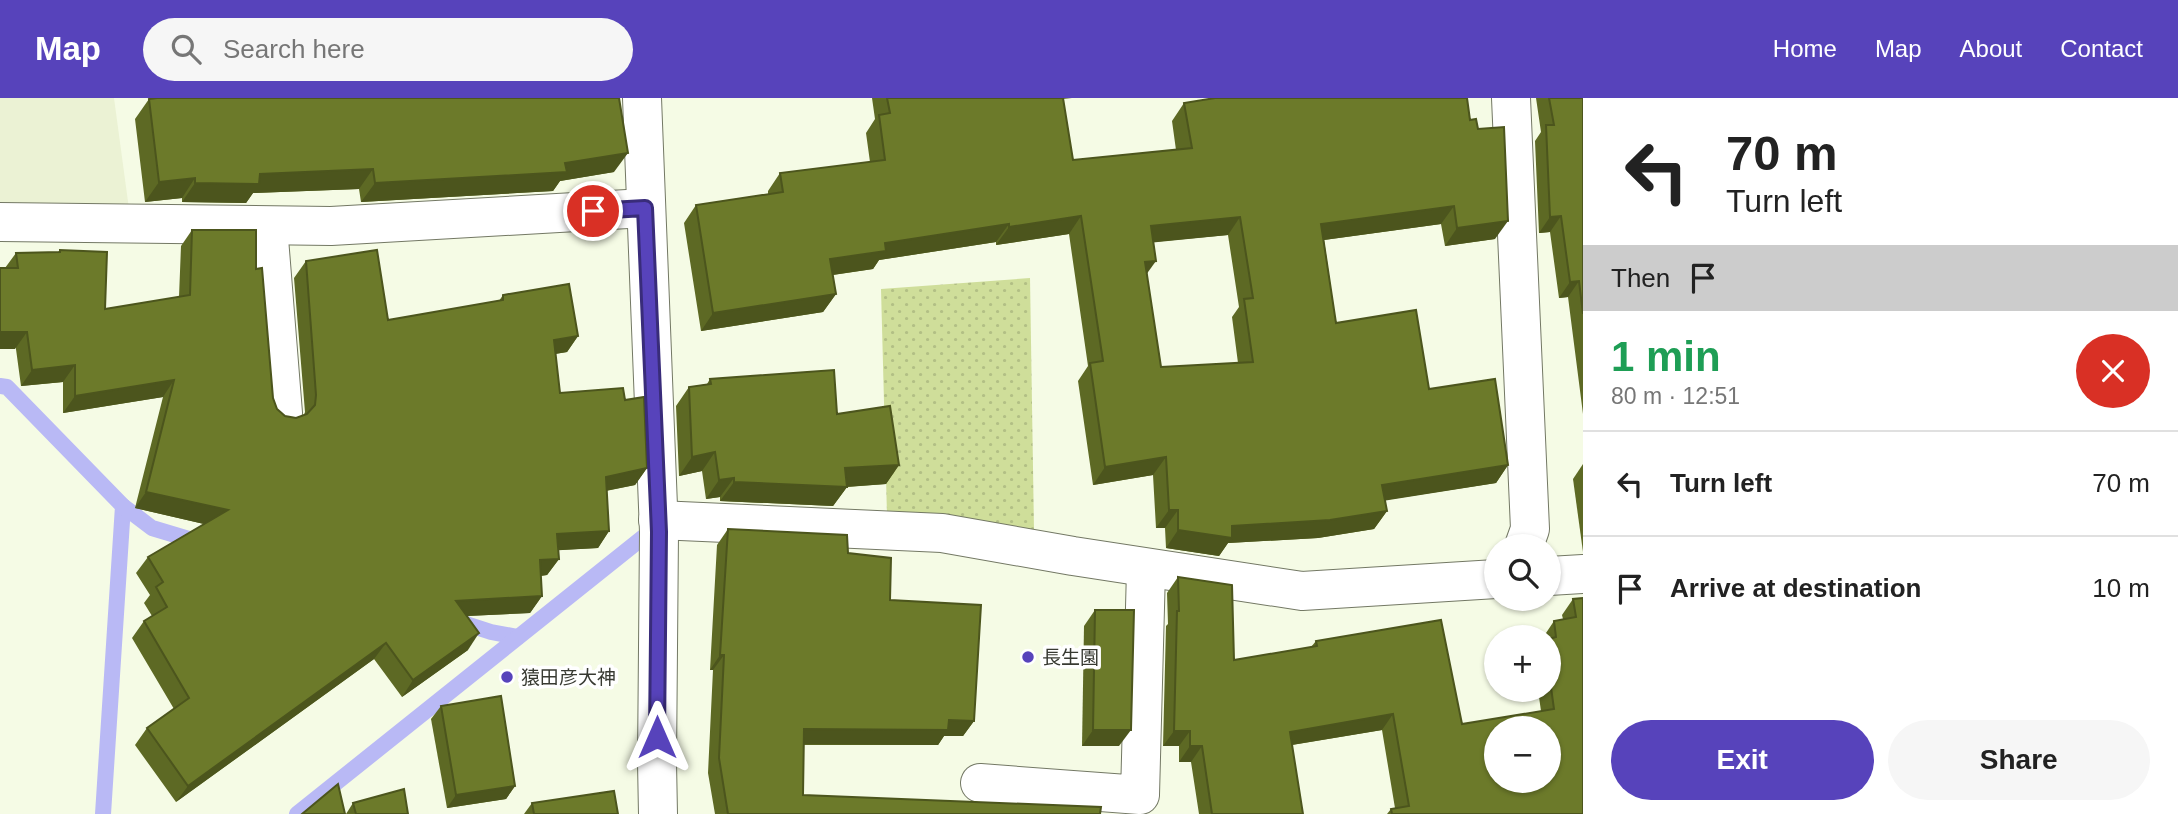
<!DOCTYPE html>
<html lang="en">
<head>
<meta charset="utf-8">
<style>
  :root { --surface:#fff; --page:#f6f6f6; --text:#222; --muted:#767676; --line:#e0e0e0; --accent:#5743bb }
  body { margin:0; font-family:Helvetica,"Noto Sans JP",sans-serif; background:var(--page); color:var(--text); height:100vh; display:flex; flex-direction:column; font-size:26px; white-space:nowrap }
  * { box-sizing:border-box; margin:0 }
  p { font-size:23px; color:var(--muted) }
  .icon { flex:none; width:38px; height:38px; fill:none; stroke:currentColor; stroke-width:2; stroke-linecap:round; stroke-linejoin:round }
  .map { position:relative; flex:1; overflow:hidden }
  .side { display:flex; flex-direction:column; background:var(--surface); width:595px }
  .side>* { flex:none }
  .top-card { background:#fff; color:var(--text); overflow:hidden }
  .tools { position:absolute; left:1484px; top:436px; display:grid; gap:14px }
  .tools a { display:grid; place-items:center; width:77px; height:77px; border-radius:50%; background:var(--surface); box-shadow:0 2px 5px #0004; font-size:35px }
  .pin { position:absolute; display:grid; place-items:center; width:60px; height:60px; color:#fff; margin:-30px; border:4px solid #fff; border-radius:50%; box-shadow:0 2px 7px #0007 }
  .me { position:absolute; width:77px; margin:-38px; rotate:0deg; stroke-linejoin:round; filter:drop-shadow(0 0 5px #0008) }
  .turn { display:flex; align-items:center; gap:24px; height:147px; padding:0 28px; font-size:32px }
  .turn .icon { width:91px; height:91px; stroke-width:2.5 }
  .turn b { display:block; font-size:49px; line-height:60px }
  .then { display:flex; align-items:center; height:66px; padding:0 28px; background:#0003; gap:14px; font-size:26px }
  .round { display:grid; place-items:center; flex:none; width:74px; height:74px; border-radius:37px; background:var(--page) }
  .headline { display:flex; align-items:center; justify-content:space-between; height:119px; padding:0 28px }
  h1 { font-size:42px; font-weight:700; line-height:52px; color:#1e9e55 }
  .primary-button { display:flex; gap:14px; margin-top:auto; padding:14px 28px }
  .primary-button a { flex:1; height:80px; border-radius:42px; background:var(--accent); color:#fff; font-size:28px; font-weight:700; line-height:80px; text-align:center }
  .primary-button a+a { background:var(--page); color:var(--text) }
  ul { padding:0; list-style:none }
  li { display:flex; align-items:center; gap:21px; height:105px; padding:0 28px; border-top:2px solid var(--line) }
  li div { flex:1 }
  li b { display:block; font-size:26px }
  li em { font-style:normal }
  header { display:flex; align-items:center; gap:42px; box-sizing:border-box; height:98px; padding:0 35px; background:var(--accent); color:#fff }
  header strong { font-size:33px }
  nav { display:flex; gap:38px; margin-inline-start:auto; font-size:24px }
  .search { width:490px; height:63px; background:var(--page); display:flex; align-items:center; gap:18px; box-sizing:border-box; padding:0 24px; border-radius:38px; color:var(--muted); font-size:26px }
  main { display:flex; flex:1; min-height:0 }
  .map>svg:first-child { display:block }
  .built { fill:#ebf2d4 }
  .grass { fill:url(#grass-dots) }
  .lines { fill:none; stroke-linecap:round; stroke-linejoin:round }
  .stream { stroke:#b9b9f5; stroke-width:16 }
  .street-casing { stroke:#737864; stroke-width:40 }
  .primary-casing { stroke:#737864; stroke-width:40 }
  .street { stroke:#fff; stroke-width:38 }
  .primary { stroke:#fff; stroke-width:38 }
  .wall { fill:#5d6924; fill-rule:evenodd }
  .shaded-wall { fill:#4c551d }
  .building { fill:#6c7a2a; stroke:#4c551d; stroke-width:2; fill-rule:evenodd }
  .route-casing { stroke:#392c7a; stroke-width:18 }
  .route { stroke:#5743bb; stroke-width:12 }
  .poi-dot { fill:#5743bb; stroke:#fff; stroke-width:2.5 }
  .labels { text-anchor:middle; stroke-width:7; stroke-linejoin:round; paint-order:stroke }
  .poi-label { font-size:19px; fill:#383a32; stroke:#fff; text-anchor:start }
</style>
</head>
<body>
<header>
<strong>Map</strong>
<div class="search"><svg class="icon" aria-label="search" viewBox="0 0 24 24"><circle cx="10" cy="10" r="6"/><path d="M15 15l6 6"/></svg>Search here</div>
<nav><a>Home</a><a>Map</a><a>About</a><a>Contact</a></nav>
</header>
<main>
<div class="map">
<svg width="1583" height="716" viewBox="0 0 1583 716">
  <defs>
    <pattern id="grass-dots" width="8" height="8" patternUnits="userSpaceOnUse" patternTransform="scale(1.75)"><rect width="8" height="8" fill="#cfde9a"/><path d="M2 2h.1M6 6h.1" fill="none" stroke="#b2bf85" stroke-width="1.8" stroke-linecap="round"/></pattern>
  </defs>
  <rect width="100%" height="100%" fill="#f5fbe5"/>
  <path class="built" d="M0,0H114L129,111L0,110Z"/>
  <path class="grass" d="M1030,180L1034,432L887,417L881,191Z"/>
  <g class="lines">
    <g class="stream">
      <path d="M0,288L7,289L123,408L103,716"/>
      <path d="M123,408L152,430L202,445"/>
      <path d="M454,522L491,534L518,539"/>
      <path d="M297,716L656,429"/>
    </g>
    <defs>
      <g id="street">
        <path d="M1511,0L1530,431L1524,448"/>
        <path d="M0,124L331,128L645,110"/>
        <path d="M268,128L283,315"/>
        <path d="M658,422L942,435L1073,458L1302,493L1496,481"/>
        <path d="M1549,478L1583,476"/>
        <path d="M980,685L1140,697L1146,472"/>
      </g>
      <path id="primary" d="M642,0L659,434L657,664L658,716"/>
    </defs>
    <use href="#street" class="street-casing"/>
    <use href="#primary" class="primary-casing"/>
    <use href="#street" class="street"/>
    <use href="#primary" class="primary"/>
  </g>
  <g class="wall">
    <path d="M872,0H1072L1063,1L1073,62L1176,52L1172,23L1184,5L1470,22L1495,141L1445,148L1441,126L1324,142L1336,225L1429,291L1508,367L1496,385L1385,402L1387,413L1374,431L1318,440L1228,445L1219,458L1166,450L1165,430H1156L1153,377L1093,387L1078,283L1088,268L1069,136L996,147V144L879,162L873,171L833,177L836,196L823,214L701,233L684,125L696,107L768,96V93L780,75L870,64L866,35L875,21ZM1228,137L1239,209L1232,219L1238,265L1161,269L1147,176L1153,144Z"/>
    <path d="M1536,0H1583V316L1568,199L1559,200L1550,134L1539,135L1535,43L1541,34Z"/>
    <path d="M149,1L614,74L560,83L553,93L361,104L359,91L253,95L246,105L182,104V100L145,104L135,21Z"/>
    <path d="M192,132L256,171L273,300L277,311L285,318L296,320L304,317L305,314L294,180L306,163L388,222L499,203L503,197L578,238L567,254L555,256L560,295L625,302L647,370L635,387L606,393L609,433L598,450L558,452L559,461L547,477L541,478L542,498L530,515L467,518L468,552L402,599L374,561L176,704L135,647L147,630L174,611L132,540L144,523L152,518L144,505L150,497L136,475L148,459L204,426L135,410L163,299L63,315V284L21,288L5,170L16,155L58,154L60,152L105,211L179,199L181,148Z"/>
    <path d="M710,281L837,316L899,367L886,386L847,389L833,408L720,403V399L706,401L702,373L679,378L676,308L689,289L707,286Z"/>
    <path d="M1583,366V454L1573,381Z"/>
    <path d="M728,431L848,455L890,502L974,623L963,638H944L938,647H804L803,697L1100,716H715L708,675L713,572H710L717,447Z"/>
    <path d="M1178,479L1234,562L1311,549L1316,543L1462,626L1541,613L1538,592H1549V539L1544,538L1554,523L1563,521L1562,517L1573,501L1583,500V716H1387L1391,711L1395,710L1382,632L1292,647L1303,716H1199L1191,664H1179V648H1163L1166,528L1168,526L1167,495Z"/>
    <path d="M1095,512L1119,648H1082L1084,528Z"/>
    <path d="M441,608L515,688L506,701L447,710L431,621Z"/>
    <path d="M353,705L408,716H346Z"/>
    <path d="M532,705L618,716H524Z"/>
  </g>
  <g class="shaded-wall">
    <path d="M628,55L614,74L560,83L553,93L361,104L375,85L565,65Z"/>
    <path d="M373,71L359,91L253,95L246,105L182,104L195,85L260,76Z"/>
    <path d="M195,80L182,100L145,104L159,84Z"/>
    <path d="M1454,108L1441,126L1309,144L1321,126Z"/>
    <path d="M1081,118L1069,136L996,147L1009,129Z"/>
    <path d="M1561,118L1550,134L1539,135L1550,119Z"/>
    <path d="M1240,119L1228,137L1138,146L1151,128Z"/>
    <path d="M1508,123L1495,141L1445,148L1457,130Z"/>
    <path d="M1009,126L996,144L879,162L873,171L818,179L830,161L885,145Z"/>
    <path d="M1156,163L1143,181L1145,164Z"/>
    <path d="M1579,183L1568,199L1559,200L1570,184Z"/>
    <path d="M836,196L823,214L701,233L713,215Z"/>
    <path d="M0,234H27L15,251H0Z"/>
    <path d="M578,238L567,254L542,258L554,242Z"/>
    <path d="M75,267L63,284L21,288L32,272Z"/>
    <path d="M174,282L163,299L63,315L75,298Z"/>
    <path d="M715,354L702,373L679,378L692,359Z"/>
    <path d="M1166,359L1153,377L1093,387L1105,369Z"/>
    <path d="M899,367L886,386L844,389H847L833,408L720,403L734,384L845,370Z"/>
    <path d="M1508,367L1496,385L1370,405L1382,387Z"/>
    <path d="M647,370L635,387L594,395L606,379Z"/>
    <path d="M734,380L720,399L706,401L719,382Z"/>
    <path d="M146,394L228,412L217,429L135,410Z"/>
    <path d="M1169,412H1178L1165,430H1156Z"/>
    <path d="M1387,413L1374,431L1318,440L1228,445L1219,458L1166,450L1178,432Z"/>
    <path d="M609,433L598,450L545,453L557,436Z"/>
    <path d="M559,461L547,477L528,479L540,462Z"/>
    <path d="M542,498L530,515L445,519L456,503Z"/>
    <path d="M479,535L468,552L402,599L413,582Z"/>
    <path d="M386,545L374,561L176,704L188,688Z"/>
    <path d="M720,557H724L713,572H710Z"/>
    <path d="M1393,616L1382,632L1279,649L1290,634Z"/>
    <path d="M949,622L974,623L963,638H944L938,647L794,646L804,631Z"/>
    <path d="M1093,632H1131L1119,648H1082Z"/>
    <path d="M1174,633H1190L1179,648H1163Z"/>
    <path d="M1190,648H1202L1191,664H1179Z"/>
    <path d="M515,688L506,701L447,710L456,697Z"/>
  </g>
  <g class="building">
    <path d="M157,0H619L628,55L565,65L567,74L375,85L373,71L260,76L259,86L195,85V80L159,84L149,1Z"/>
    <path d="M887,0H1063L1073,62L1192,50L1184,5L1215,0H1467L1470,22L1476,21L1478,31L1504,29L1508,123L1457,130L1454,108L1321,126L1336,225L1416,212L1429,291L1495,281L1508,367L1382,387L1387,413L1330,422L1232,428V440L1178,432V412H1169L1166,359L1105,369L1090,265L1103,263L1081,118L1009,129V126L885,145L886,153L830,161L836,196L713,215L696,107L783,94L780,75L885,62L879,17L890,15ZM1240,119L1253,200L1244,201L1253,264L1161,269L1145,164L1156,163L1151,128Z"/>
    <path d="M1549,0H1583V216L1579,183L1570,184L1561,118L1550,119L1546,27H1554Z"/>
    <path d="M192,132H256V171L262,170L273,300L277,311L285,318L296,320L307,316L315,307L316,297L306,163L377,152L388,222L503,202V197L569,186L578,238L554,242L560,295L623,290L625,302L644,299L647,370L606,379L609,433L557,436L559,461L540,462L542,498L456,503L479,535L413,582L386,545L188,688L147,630L189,600L144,523L167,509L156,489L163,484L148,459L228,412L146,394L174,282L75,298V267L32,272L27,234H0V170H18L16,155L60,154V152L107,154L105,211L190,197Z"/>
    <path d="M834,272L837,316L890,308L899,367L845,370L847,389L734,384V380L719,382L715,354L692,359L689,289L711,286L710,281Z"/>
    <path d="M728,431L847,437L848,455L891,460L890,502L981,507L974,623L949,622L948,632L804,631L803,697L1101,709L1100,716H728L719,660L724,557H720Z"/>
    <path d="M1178,479L1232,487L1234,562L1317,548L1316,543L1441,522L1462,626L1554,611L1549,575V541L1556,539L1554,523L1576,519L1573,501L1583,500V716H1392L1391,711L1409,708L1393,616L1290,634L1303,716H1212L1202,648H1190V633H1174L1177,513H1179ZM1496,630H1549V682H1496Z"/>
    <path d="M1095,512H1134L1131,632H1093Z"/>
    <path d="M501,598L515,688L456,697L441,608Z"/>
    <path d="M338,686L345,716H302Z"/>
    <path d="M404,691L408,716H356L353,705Z"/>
    <path d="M614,693L618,716H534L532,705Z"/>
  </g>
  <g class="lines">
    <defs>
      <path id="route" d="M593,113L645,110L659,434L657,639"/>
    </defs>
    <use href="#route" class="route-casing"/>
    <use href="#route" class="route"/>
  </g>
  <g class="poi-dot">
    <circle cx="1028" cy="559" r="7"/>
    <circle cx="507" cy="579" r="7"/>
  </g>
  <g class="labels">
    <g class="poi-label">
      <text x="1042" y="566">長生園</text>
      <text x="521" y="586">猿田彦大神</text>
    </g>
  </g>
</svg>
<div class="tools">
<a><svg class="icon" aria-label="search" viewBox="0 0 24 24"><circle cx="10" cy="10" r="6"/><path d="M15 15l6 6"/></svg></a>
<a>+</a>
<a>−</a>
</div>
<div class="pin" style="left:593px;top:113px;background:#d93025"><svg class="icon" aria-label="arrive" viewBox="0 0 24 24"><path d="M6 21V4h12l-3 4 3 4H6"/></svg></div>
<svg class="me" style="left:657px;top:639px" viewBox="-20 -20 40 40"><path d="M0-17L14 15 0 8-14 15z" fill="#5743bb" stroke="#fff" stroke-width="4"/></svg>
</div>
<section class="side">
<div class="top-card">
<div class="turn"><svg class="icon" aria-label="left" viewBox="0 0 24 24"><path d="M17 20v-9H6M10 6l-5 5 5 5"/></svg><div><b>70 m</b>Turn left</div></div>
<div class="then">Then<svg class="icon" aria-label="arrive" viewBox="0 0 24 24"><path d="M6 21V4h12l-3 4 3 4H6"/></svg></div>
</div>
<div class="headline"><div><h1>1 min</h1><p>80 m · 12:51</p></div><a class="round" style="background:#d93025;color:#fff"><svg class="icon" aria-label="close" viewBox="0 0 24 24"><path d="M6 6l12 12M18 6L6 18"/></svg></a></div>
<ul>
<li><svg class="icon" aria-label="left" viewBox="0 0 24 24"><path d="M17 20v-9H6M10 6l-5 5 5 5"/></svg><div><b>Turn left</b></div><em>70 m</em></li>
<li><svg class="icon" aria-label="arrive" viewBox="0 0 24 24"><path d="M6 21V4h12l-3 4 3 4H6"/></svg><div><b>Arrive at destination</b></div><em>10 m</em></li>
</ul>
<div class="primary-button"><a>Exit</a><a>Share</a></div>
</section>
</main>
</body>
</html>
